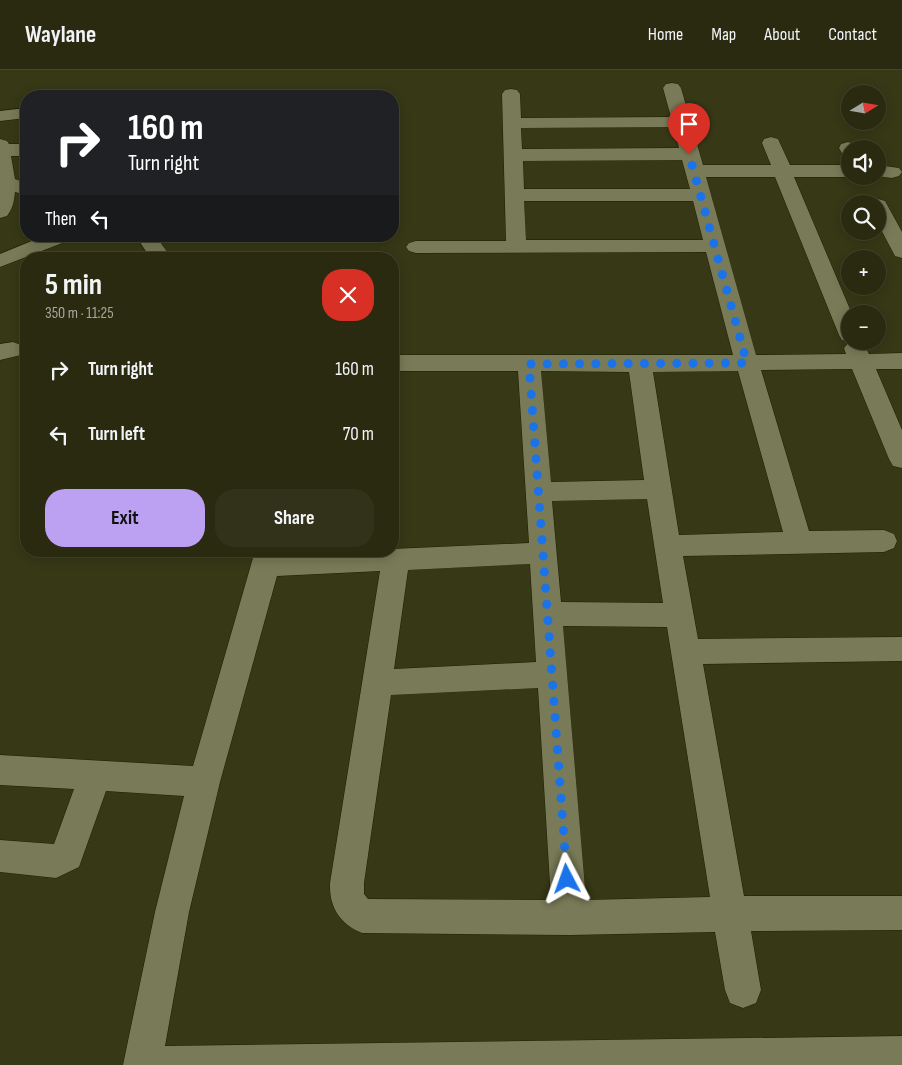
<!DOCTYPE html>
<html lang="en">
<head>
<meta charset="utf-8">
<style>
  :root { --surface:#292a10; --page:#313219; --text:#f1f3f6; --muted:#a5a79f; --line:#454630; --accent:#bca0f2 }
  body { margin:0; font-family:"Sofia Sans Condensed",sans-serif; background:var(--page); color:var(--text); height:100vh; display:flex; flex-direction:column; font-size:19px; white-space:nowrap }
  * { box-sizing:border-box; margin:0 }
  p { font-size:16px; color:var(--muted) }
  .icon { flex:none; width:28px; height:28px; fill:none; stroke:currentColor; stroke-width:2; stroke-linecap:round; stroke-linejoin:round }
  .map { position:relative; flex:1; overflow:hidden }
  .side { position:absolute; left:20px; top:182px; width:379px; height:305px; display:flex; flex-direction:column; background:var(--surface); border-radius:20px; box-shadow:0 2px 12px #0003,0 0 0 1px var(--line) }
  .side>* { flex:none }
  .banner { position:absolute; left:20px; top:20px; width:379px; height:152px; border-radius:20px; box-shadow:0 2px 12px #0003,0 0 0 1px var(--line); background:#202124; color:#fff; overflow:hidden }
  .needle { width:32px; rotate:79deg }
  .controls { position:absolute; left:841px; top:15px; display:grid; gap:10px }
  .controls a { display:grid; place-items:center; width:45px; height:45px; border-radius:50%; background:var(--surface); box-shadow:0 2px 12px #0003,0 0 0 1px var(--line); font-size:25px }
  .pin { position:absolute; display:grid; place-items:center; width:42px; height:42px; color:#fff; margin:-51px -21px; border-radius:50% 50% 50% 0; rotate:-45deg; box-shadow:0 0 5px #0007 }
  .pin .icon { rotate:45deg }
  .me { position:absolute; width:55px; margin:-28px; rotate:356deg; stroke-linejoin:round; filter:drop-shadow(0 0 4px #0008) }
  .turn { display:flex; align-items:center; gap:18px; height:105px; padding:0 25px; font-size:22px }
  .turn .icon { width:65px; height:65px; stroke-width:2.5 }
  .turn b { display:block; font-size:35px; line-height:42px }
  .then { display:flex; align-items:center; height:48px; padding:0 25px; background:#0003; gap:10px; font-size:19px }
  .round { display:grid; place-items:center; flex:none; width:52px; height:52px; border-radius:20px; background:var(--page) }
  .headline { display:flex; align-items:center; justify-content:space-between; height:85px; padding:0 25px }
  h1 { font-size:30px; font-weight:700; line-height:38px }
  .primary-button { display:flex; gap:10px; margin-top:auto; padding:10px 25px }
  .primary-button a { flex:1; height:58px; border-radius:20px; background:var(--accent); color:#111; font-size:20px; font-weight:700; line-height:58px; text-align:center }
  .primary-button a+a { background:var(--page); color:var(--text) }
  ul { padding:0; list-style:none }
  li { display:flex; align-items:center; gap:15px; height:65px; padding:0 25px }
  li div { flex:1 }
  li b { display:block; font-size:19px }
  li em { font-style:normal }
  header { display:flex; align-items:center; gap:30px; box-sizing:border-box; height:70px; padding:0 25px; background:var(--surface); border-bottom:1px solid var(--line) }
  header strong { font-size:24px }
  nav { display:flex; gap:28px; margin-inline-start:auto; font-size:18px }
  .map>svg:first-child { display:block }
  .lines { fill:none; stroke-linecap:round; stroke-linejoin:round }
  .minor-casing { stroke:#1f1f00; stroke-width:1 }
  .minor { fill:#797a57; fill-rule:evenodd }
  .route { stroke:#1a73e8; stroke-width:9; stroke-dasharray:0 16.2 }
</style>
</head>
<body>
<header>
<strong>Waylane</strong>
<nav><a>Home</a><a>Map</a><a>About</a><a>Contact</a></nav>
</header>
<div class="map">
<svg width="902" height="995" viewBox="0 0 902 995">
  <rect width="100%" height="100%" fill="#373816"/>
  <g class="lines">
    <defs>
      <g id="minor">
        <path d="M672,13L678,14L681,18L703,95H771L762,73L764,69L771,67L778,69L790,95H850V106H852L850,107H794L852,244H850V271L863,273L869,284L902,283V299H876L902,360V398L893,396L889,389L852,299L761,300L809,461L884,460L894,464L897,471L894,478L884,482L683,486L698,569L902,567V591L703,594L744,826H902V860L751,861L761,920L756,933L743,938L730,933L725,920L715,862L570,865L362,863C340,854 329,837 330,813L380,501L277,506L220,712L189,842L165,976L902,966V995H123L155,842L184,726L106,721L79,797L56,808L0,802V770L54,774L74,719L0,715V685L193,696L255,481H283L282,484L392,481V479L529,473L518,301H392V285H733L706,182L416,183L409,181L406,177L409,173L416,171H506L502,24L505,20L511,19L517,20L520,24L521,48L671,47L663,18L666,14ZM674,57L679,78L522,79L521,58ZM682,90L690,119H524L523,91ZM706,107H775L839,265L842,270L849,272L844,278L846,284L756,285ZM524,131H693L703,170H526ZM541,301L629,302L644,410L551,412ZM738,301L783,462L679,465L653,302ZM647,429L663,533L561,532L552,431ZM530,494L536,592L394,599L408,500ZM563,556L667,557L710,827L586,830ZM538,618L551,830L368,829L364,824V813L391,625Z"/>
        <path d="M26,38V48L0,51V41Z"/>
        <path d="M0,69L7,71L9,74H26V86H11L15,109L26,113V125L15,122C14,132 13,138 7,146L0,148Z"/>
        <path d="M848,72L855,74L858,79H850V87L843,85L839,78L841,74Z"/>
        <path d="M878,95L899,98L902,102L899,106L892,108L876,106Z"/>
        <path d="M878,129L885,131L902,162V188L895,186L878,154V134H869L871,131Z"/>
        <path d="M44,166H73L70,170L0,197V184Z"/>
        <path d="M136,166H156L172,189H151Z"/>
        <path d="M13,272L21,275L24,280L21,285L0,290V274Z"/>
      </g>
    </defs>
    <use href="#minor" class="minor-casing"/>
    <use href="#minor" class="minor"/>
  </g>
  <g class="lines">
    <path class="route" d="M567,809L529,294L747,293L689,84"/>
  </g>
</svg>
<div class="controls">
<a><svg class="needle" viewBox="-14 -14 28 28"><path d="M0-13l5 13h-10z" fill="#e53935"/><path d="M0 13l5-13h-10z" fill="#a5a79f"/></svg></a>
<a><svg class="icon" aria-label="sound" viewBox="0 0 24 24"><path d="M4 9h4l5-4v14l-5-4H4zM17 9q2 3 0 6"/></svg></a>
<a><svg class="icon" aria-label="search" viewBox="0 0 24 24"><circle cx="10" cy="10" r="6"/><path d="M15 15l6 6"/></svg></a>
<a>+</a>
<a>−</a>
</div>
<div class="pin" style="left:689px;top:84px;background:#d93025"><svg class="icon" aria-label="arrive" viewBox="0 0 24 24"><path d="M6 21V4h12l-3 4 3 4H6"/></svg></div>
<svg class="me" style="left:567px;top:809px" viewBox="-20 -20 40 40"><path d="M0-17L14 15 0 8-14 15z" fill="#1a73e8" stroke="#fff" stroke-width="4"/></svg>
<div class="banner">
<div class="turn"><svg class="icon" aria-label="right" viewBox="0 0 24 24"><path d="M7 20v-9h11M14 6l5 5-5 5"/></svg><div><b>160 m</b>Turn right</div></div>
<div class="then">Then<svg class="icon" aria-label="left" viewBox="0 0 24 24"><path d="M17 20v-9H6M10 6l-5 5 5 5"/></svg></div>
</div>
<section class="side">
<div class="headline"><div><h1>5 min</h1><p>350 m · 11:25</p></div><a class="round" style="background:#d93025;color:#fff"><svg class="icon" aria-label="close" viewBox="0 0 24 24"><path d="M6 6l12 12M18 6L6 18"/></svg></a></div>
<ul>
<li><svg class="icon" aria-label="right" viewBox="0 0 24 24"><path d="M7 20v-9h11M14 6l5 5-5 5"/></svg><div><b>Turn right</b></div><em>160 m</em></li>
<li><svg class="icon" aria-label="left" viewBox="0 0 24 24"><path d="M17 20v-9H6M10 6l-5 5 5 5"/></svg><div><b>Turn left</b></div><em>70 m</em></li>
</ul>
<div class="primary-button"><a>Exit</a><a>Share</a></div>
</section>
</div>
</body>
</html>
